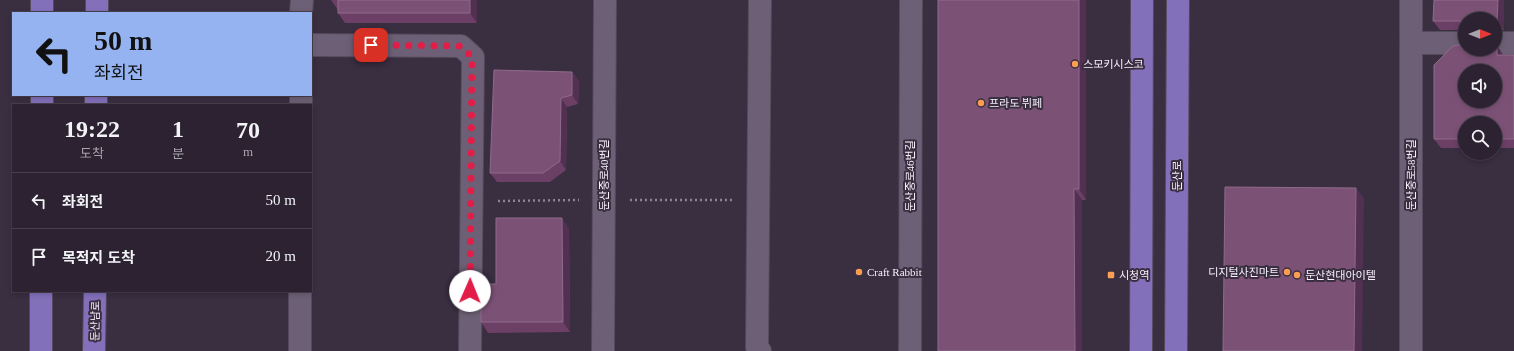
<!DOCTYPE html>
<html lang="ko">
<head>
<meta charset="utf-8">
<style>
  :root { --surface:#2c2231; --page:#382f3d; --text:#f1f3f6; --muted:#a6a4ab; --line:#483f4d }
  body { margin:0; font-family:"Times New Roman","Noto Sans KR",serif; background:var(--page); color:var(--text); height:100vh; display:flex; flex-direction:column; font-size:15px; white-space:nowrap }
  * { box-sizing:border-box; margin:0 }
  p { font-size:13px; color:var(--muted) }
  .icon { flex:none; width:22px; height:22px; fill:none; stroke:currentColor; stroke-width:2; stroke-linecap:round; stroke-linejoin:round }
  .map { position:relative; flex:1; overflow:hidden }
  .details { position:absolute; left:12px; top:104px; width:300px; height:188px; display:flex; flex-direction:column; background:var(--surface); border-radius:0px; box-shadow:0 2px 6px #0003,0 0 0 1px var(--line) }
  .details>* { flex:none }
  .banner { position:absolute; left:12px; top:12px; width:300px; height:84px; border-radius:0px; box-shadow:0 2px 6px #0003,0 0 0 1px var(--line); background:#95b2f1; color:#111; overflow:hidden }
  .needle { width:26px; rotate:90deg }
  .buttons { position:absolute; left:1458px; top:12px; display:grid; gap:8px }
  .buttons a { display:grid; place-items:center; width:44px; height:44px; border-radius:50%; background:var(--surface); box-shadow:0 2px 6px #0003,0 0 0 1px var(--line); font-size:20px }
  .pin { position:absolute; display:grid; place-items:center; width:34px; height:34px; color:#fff; margin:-17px; border-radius:8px; box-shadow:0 2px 6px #0006 }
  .me { position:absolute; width:44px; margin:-22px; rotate:1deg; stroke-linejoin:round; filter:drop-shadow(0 0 3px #0008) }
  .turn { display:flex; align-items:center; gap:14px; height:84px; padding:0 16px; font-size:18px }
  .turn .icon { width:52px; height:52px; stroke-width:2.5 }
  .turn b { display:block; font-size:28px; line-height:34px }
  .eta { display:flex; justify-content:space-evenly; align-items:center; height:68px; text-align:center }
  .eta b { font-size:24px; font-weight:800; line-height:28px }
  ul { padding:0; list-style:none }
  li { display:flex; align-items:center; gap:12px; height:56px; padding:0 16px; border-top:1px solid var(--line) }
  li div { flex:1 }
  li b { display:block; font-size:15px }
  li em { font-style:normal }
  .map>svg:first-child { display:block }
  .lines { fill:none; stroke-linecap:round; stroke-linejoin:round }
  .minor-casing { stroke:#544a5b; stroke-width:24 }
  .major-casing { stroke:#544a5b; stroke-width:24 }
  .path { stroke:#8d8393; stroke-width:2.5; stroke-dasharray:2 3; stroke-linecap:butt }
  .minor { stroke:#6d6076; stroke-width:22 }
  .major { stroke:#8270ba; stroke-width:22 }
  .wall { fill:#6c3f66 }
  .shaded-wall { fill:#523051 }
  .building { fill:#7b5276; stroke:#8f6b8b; fill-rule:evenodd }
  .route { stroke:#e11d48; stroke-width:7; stroke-dasharray:0 12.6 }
  .poi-dot { fill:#fb9e51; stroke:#3a2e41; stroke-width:1.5 }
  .labels { text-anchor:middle; stroke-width:4; stroke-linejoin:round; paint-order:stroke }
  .poi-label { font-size:11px; fill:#f7f0fc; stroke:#3a2e41; text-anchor:start }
  .street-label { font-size:11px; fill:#f7f0fc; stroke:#3a2e41 }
</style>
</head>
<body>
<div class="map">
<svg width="1514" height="351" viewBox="0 0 1514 351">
  <rect width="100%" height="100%" fill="#3a2e41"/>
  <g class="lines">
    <defs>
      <g id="minor">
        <path d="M1411,0V351"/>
        <path d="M301,13L302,0"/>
        <path d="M1411,43H1465"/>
        <path d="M1495,43H1514"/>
        <path d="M311,45L461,46L473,57L470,351"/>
        <path d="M301,105V95"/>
        <path d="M300,351V291"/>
        <path d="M603,351L605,0"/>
        <path d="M760,351L757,347L760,0"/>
        <path d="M910,351L911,0"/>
      </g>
      <g id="major">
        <path d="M42,13V0"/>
        <path d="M97,13V0"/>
        <path d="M42,105V95"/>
        <path d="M96,105V95"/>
        <path d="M41,351V291"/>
        <path d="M94,351L95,291"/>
        <path d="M1141,351L1142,0"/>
        <path d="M1176,351L1178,0"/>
      </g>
    </defs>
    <use href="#minor" class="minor-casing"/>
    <use href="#major" class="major-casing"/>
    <g class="path">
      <path d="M630,200H733"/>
      <path d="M498,201L579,200"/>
    </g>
    <use href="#minor" class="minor"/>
    <use href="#major" class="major"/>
  </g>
  <g class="wall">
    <path d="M331,0H477V23H345L338,13V10Z"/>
    <path d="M938,0H1086V200H1082Z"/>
    <path d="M1434,0H1504V30H1495V19H1465V30H1440L1433,21Z"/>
    <path d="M1497,46L1503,55H1514V148H1495V123H1465V148H1441L1434,139Z"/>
    <path d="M572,72L579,81L578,104L567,107L566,170L550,182H497L490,173Z"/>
    <path d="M569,228L570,332L488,333L481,322L496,284Z"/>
  </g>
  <g class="shaded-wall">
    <path d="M470,0H477V23L470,13Z"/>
    <path d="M1079,0H1086V200L1079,189Z"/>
    <path d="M1498,0H1504V30L1497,21Z"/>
    <path d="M1497,46L1504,56L1497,55Z"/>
    <path d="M572,72L579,81L578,104L572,95Z"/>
    <path d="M561,98L567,107L566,170L560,161Z"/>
    <path d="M1356,188L1364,198L1362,351H1354Z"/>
    <path d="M1074,189L1082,200V351H1075Z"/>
    <path d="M562,218L569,228L570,332L563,322Z"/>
  </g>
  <g class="building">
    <rect x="338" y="0" width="132" height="13"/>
    <path d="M938,0H1079V189H1074L1075,351H938Z"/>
    <path d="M1434,0H1498L1497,21H1495V19H1465V23L1459,21H1433Z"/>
    <path d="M1465,44V49H1495V46H1497V55H1514V139H1495V123H1465V139H1434V65L1453,46ZM1465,71H1495V101H1465Z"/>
    <path d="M494,70L572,72V95L561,98L560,161L543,173H490Z"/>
    <path d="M1225,187L1356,188L1354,351H1223Z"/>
    <path d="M496,218H562L563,322H481V284H496Z"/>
  </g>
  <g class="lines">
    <path class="route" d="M371,45L461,46L472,57L470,291"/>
  </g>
  <g class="poi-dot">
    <circle cx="1075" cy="64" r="4"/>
    <circle cx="981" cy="103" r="4"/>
    <circle cx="859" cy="272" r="4"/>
    <circle cx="1287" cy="272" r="4"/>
    <rect x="1107" y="271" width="8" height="8" rx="2"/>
    <circle cx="1297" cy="275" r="4"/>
  </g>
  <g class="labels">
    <g class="poi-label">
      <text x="1083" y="68">스모키시스코</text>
      <text x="989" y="107">프라도 뷔페</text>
      <text x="867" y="276">Craft Rabbit</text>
      <text x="1279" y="276" text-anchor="end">디지털사진마트</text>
      <text x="1119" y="279">시청역</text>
      <text x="1305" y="279">둔산현대아이텔</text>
    </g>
    <g class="street-label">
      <text transform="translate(604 175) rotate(-90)" y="4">둔산중로40번길</text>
      <text transform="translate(1411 175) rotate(-90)" y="4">둔산중로58번길</text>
      <text transform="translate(910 176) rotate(-90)" y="4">둔산중로46번길</text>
      <text transform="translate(1177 176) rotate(-90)" y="4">둔산로</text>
      <text transform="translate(95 321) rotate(-89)" y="4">둔산남로</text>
    </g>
  </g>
</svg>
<div class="buttons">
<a><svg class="needle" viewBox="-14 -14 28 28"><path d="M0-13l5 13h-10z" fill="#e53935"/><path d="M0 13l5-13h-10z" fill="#a6a4ab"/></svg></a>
<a><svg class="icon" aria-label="sound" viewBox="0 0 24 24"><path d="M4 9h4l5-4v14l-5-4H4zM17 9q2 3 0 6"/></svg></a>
<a><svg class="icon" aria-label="search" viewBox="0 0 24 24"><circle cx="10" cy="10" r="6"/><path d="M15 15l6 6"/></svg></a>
</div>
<div class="pin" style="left:371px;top:45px;background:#d93025"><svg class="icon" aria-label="arrive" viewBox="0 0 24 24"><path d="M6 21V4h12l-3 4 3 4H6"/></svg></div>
<svg class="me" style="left:470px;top:291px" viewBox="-20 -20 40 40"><circle r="19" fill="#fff"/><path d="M0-13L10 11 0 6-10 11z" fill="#e11d48"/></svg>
<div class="banner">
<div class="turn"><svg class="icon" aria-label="left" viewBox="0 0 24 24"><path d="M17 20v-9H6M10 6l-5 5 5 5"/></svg><div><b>50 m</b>좌회전</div></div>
</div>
<section class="details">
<div class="eta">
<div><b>19:22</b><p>도착</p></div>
<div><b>1</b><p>분</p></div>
<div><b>70</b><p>m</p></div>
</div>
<ul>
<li><svg class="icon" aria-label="left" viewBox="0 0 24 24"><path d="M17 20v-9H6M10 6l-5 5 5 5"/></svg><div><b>좌회전</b></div><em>50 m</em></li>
<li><svg class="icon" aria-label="arrive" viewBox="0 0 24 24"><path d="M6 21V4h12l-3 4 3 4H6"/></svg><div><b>목적지 도착</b></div><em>20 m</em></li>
</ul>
</section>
</div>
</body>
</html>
